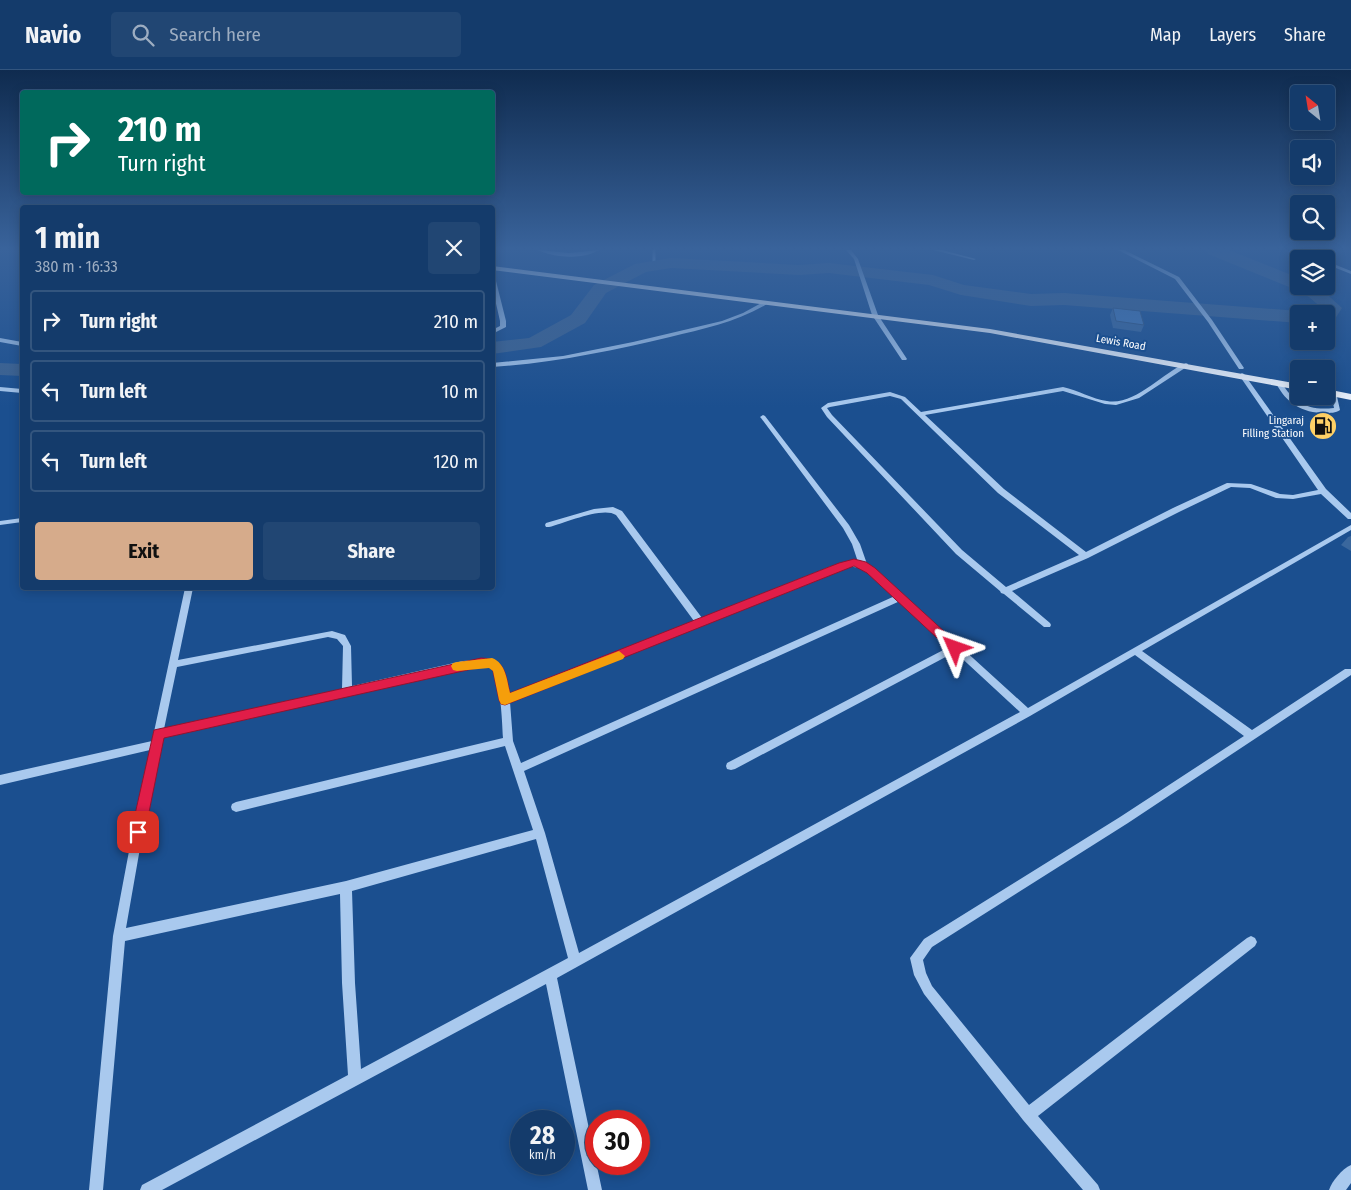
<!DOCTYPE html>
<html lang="en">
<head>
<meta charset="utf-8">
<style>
  :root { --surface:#143b6b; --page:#214673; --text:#f1f3f6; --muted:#9dadc1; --line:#33557e; --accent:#d6ab8b }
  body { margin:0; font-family:"Fira Sans Condensed",sans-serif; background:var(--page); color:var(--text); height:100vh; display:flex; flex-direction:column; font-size:19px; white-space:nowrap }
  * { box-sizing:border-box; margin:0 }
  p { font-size:16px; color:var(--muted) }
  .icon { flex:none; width:28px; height:28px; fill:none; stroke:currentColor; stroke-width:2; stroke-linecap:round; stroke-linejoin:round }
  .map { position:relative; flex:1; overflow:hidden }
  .drawer { position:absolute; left:20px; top:135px; width:475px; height:385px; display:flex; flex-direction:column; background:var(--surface); border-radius:5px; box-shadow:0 2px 12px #0003,0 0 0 1px var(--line) }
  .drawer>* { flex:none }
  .guide { position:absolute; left:20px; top:20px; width:475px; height:105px; border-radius:5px; box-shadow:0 2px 12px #0003,0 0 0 1px var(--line); background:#00695c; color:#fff; overflow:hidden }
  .needle { width:32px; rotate:330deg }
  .tools { position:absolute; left:1290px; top:15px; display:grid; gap:10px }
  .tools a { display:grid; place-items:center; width:45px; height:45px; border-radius:5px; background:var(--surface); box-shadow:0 2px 12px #0003,0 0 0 1px var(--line); font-size:25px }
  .speed { position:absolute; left:510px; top:1040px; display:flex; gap:10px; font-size:25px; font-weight:700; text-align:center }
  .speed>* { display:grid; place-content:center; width:65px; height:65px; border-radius:50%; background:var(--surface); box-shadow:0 2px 12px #0003,0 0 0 1px var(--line); line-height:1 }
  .speed small { font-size:12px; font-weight:400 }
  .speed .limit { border:8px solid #d22; background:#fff; color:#111 }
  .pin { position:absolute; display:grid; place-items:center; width:42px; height:42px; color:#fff; margin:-21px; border-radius:10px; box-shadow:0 2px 8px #0006 }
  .me { position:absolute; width:55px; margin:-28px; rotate:313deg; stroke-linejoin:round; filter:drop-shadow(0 0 4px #0008) }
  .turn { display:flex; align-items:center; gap:18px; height:105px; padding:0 15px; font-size:22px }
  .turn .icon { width:65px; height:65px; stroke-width:2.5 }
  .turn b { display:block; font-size:35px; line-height:42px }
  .round { display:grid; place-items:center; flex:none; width:52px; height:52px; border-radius:5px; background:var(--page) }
  .summary { display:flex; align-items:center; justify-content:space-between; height:85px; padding:0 15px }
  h1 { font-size:30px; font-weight:700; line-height:38px }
  .cta { display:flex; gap:10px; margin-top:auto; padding:10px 15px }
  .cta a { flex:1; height:58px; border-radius:5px; background:var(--accent); color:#111; font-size:20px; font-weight:700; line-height:58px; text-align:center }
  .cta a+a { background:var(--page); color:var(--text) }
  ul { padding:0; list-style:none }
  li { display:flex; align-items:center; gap:15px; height:62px; margin:0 10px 8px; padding:0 5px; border:2px solid var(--line); border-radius:5px }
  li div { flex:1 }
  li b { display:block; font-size:19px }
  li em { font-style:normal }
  header { display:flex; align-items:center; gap:30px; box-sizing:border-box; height:70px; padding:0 25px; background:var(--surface); border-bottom:1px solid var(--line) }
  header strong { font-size:24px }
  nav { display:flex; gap:28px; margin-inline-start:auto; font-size:18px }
  .search { width:350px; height:45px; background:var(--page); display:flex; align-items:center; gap:12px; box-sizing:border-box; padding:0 18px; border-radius:5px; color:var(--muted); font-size:19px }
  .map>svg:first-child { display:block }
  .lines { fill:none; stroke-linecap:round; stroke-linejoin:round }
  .stream { stroke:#9cc4f0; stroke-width:3 }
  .river { fill:#3c6290; fill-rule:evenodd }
  .minor { fill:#a9c9ee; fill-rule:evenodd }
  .major { fill:#f0f6ff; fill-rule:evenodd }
  .wall { fill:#3a679d }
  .building { fill:#4478b7; stroke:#305480 }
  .route { fill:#e11d48; stroke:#92132f }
  .slow { fill:#f59e0b }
  .labels { text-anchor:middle; stroke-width:4; stroke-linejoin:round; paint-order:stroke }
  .far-street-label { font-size:11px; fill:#fff; stroke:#1b4f8f }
  .far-poi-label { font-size:11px; fill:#fff; stroke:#1b4f8f; text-anchor:end }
</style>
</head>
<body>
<header>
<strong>Navio</strong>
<div class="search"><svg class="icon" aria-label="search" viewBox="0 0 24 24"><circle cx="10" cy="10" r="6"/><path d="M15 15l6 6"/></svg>Search here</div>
<nav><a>Map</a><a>Layers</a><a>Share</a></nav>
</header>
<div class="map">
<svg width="1351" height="1120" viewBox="0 0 1351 1120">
  <rect width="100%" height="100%" fill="#1b4f8f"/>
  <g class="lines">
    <path class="stream" d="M654,180V196"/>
    <g class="river">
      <path d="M1206,180H1229L1299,208V216H1316L1321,219L1342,238L1333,252L1326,254V244H1319L1323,239L1309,227L1294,219L1208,184Z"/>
      <path d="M671,188L799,195L829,193L933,205L964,215L1031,224L1064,223L1299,241L1306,244H1299V253L1064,235L1031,236L961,225L929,215L829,203L799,205L671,198L646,202L606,223L585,253L541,277L492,284V272L529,268L571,245L594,215L635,194Z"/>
      <path d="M0,293L22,294V306L0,305Z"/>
    </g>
    <g class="minor">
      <path d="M538,180L569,183L599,180C583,190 555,188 538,180Z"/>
      <path d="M846,180H851L858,189L878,245L907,289L906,290H902L872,245L854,189Z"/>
      <path d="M933,180H942L976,189L974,190Z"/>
      <path d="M1118,180H1124L1179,207L1212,250L1244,298L1243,299H1239L1208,252L1175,209Z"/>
      <path d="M1298,180H1304L1321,189H1315Z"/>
      <path d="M1326,191L1351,201V204L1326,194Z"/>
      <path d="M492,198L496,199L495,207L506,251V257L492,264V260L500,256V251L492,216Z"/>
      <path d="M765,231L767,232V234C737,252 703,259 670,267C611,281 553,293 492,297V293L563,286L633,272L722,251L743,243Z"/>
      <path d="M0,268L22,272V276L0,272Z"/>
      <path d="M1186,293L1188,294V296L1139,328L1116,335L1105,334L1063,321L925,345L1004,419L1086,482L1173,438L1227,413L1251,414L1280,424L1293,425L1318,420L1239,305L1242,303L1244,304L1326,419L1351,443V449H1348L1321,424L1293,429L1276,428L1250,418L1231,417L1179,442L1088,488L1012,521L1050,553L1051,555L1050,557H1044L1004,524L1001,523L1000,521L956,484L827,347L821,338L828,333L890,322L905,327L921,342L1063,317C1078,320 1092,329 1107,331C1135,336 1162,303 1186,293ZM890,326L901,329L998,423L1079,485L1006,517L962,480L832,345L827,338L830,337Z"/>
      <path d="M1277,312H1281C1294,333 1308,341 1334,338L1331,323L1336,322L1340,340C1336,343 1330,343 1325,343C1302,343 1286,333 1276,313Z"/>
      <path d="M0,317L22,319V323L0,321Z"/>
      <path d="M763,345L765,346L849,455L860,474L867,494L874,498L1028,638L1351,455V460L1142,581L1252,660L1345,599H1351V605L1128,753L932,877L923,890L926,903L932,916L1029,1035L1247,868L1251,866L1255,868L1257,872L1255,876L1038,1046L1098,1115L1100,1120H1083L1023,1050L924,924L914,905L910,888L924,869L1120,747L1244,666L1135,585L1030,646L557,908L602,1120H588L546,914L162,1120H140L142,1115L348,1005L342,913L340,824L125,871L103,1120H89L113,866L136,744L150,680L0,715V705L152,671L185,518H193L178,590L332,561L345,565L351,576L352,616L463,591L492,589C505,596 506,612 508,625L694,551L616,445C603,436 565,453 549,457H546L545,455L546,453L594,439L613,437L622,441L702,548L829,497L847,492H858L852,474L843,458L761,348L760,347ZM847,497C868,495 881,514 895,526L521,693L513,671L510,632L699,556L704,555L705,553L835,501ZM900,531L949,577L727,693L726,696L727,699L731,700L735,699L955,582L1020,642L579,883L545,763L524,701ZM328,567L337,569L343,576L342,619L164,659L177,597ZM490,597C501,608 502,651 503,668L236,732L232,734L231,737L232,740L236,742L505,676L533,760L346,811L126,858L146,744L162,667L463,599ZM536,769L568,888L361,999L355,913L352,821Z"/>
      <path d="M22,448V452L0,455V451Z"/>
      <path d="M1351,1095V1113L1346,1120H1329C1332,1111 1342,1099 1351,1095Z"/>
    </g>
    <g class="major">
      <path d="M492,196L990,259L1299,314V320L990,263L492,200Z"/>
      <path d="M1326,319L1351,324V330L1326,325Z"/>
    </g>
  </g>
  <g class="wall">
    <path d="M1113,238L1144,255L1141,262L1113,258L1110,245Z"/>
    <path d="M1351,466V481L1341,475L1348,467Z"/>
  </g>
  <path class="building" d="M1113,238L1140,241L1144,255L1116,251Z"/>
  <linearGradient id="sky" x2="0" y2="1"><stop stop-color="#0f2b4f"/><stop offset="0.53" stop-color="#39639b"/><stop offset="1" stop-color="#39639b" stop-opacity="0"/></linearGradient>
  <rect width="1351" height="337" fill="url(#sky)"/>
  <path class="route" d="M854,489L866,492L875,498L959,575L961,578L959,581H951L867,503L854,496L505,635L501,634L499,630L493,601L489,597H481L164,668L145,762L143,766L138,768L133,766L131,762L154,660L481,588C506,589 505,603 510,623L839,493Z"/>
  <path class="slow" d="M619,581L625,586L623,589L505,635L501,634L499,630L493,601L489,598L457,601L453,600L451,596L453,593L457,592L492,588C506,593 507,611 510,623Z"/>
  <defs>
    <symbol id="fuel-disc" viewBox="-11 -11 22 22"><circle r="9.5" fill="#ffd166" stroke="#1b4f8f"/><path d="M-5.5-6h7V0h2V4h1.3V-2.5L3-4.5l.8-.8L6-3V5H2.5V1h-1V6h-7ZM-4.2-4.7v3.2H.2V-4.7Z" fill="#111"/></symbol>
  </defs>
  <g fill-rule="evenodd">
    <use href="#fuel-disc" x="1307" y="340" width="32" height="32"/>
  </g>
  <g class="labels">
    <g class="far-street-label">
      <text transform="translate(1121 272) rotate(10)" y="4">Lewis Road</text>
    </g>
    <g class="far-poi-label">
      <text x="1304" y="354">Lingaraj<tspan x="1304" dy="13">Filling Station</tspan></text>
    </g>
  </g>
</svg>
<div class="tools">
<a><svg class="needle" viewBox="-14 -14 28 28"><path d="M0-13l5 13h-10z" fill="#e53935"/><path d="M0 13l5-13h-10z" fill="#9dadc1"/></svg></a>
<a><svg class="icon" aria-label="sound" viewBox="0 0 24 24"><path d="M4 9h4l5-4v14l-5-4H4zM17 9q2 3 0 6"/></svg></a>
<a><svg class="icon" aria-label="search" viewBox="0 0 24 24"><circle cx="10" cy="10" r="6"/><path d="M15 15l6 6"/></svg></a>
<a><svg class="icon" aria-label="layers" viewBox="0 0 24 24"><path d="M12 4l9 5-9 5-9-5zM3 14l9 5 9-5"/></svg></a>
<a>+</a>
<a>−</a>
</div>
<div class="speed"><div>28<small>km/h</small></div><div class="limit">30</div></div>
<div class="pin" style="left:138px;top:762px;background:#d93025"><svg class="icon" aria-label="arrive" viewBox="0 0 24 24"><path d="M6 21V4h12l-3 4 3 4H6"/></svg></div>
<svg class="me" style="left:955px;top:578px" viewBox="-20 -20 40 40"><path d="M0-17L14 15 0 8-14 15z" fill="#e11d48" stroke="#fff" stroke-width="4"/></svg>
<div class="guide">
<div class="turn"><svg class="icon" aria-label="right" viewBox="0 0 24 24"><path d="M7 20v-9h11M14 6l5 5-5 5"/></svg><div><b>210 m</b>Turn right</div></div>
</div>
<section class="drawer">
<div class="summary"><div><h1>1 min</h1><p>380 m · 16:33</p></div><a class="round"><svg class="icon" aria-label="close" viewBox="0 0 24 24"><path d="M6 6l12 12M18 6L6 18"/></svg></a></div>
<ul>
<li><svg class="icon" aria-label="right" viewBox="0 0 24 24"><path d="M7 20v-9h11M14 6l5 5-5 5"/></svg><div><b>Turn right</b></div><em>210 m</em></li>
<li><svg class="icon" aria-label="left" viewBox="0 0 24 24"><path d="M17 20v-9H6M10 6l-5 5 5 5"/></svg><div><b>Turn left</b></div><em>10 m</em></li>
<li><svg class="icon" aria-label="left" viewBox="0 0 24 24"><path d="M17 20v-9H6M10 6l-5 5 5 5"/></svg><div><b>Turn left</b></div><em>120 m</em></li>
</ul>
<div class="cta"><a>Exit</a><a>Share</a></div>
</section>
</div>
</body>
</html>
